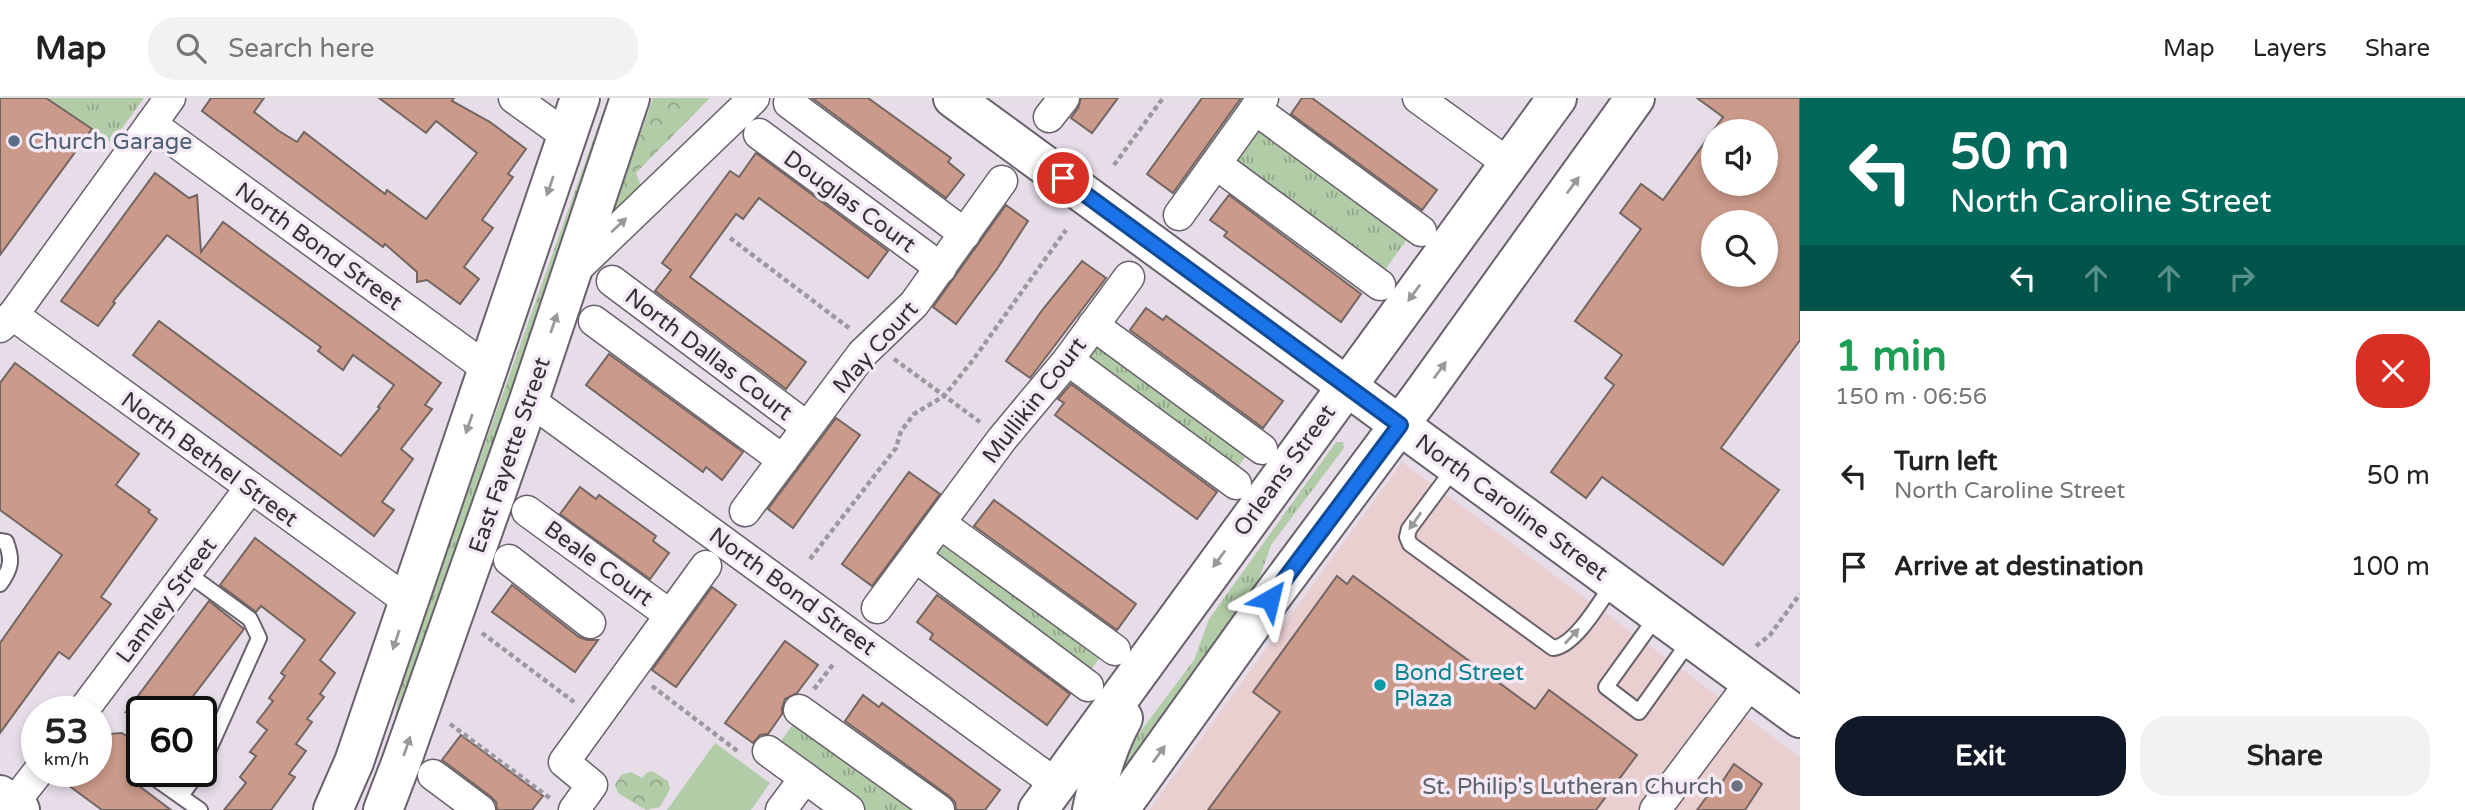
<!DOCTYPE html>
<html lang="en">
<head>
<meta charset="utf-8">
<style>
  :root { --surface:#fff; --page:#f2f2f2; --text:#222; --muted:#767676; --line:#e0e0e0; --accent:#111827 }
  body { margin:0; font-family:"Varela Round",sans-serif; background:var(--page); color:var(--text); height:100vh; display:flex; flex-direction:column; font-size:26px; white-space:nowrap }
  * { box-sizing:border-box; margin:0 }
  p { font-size:23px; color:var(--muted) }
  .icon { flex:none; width:38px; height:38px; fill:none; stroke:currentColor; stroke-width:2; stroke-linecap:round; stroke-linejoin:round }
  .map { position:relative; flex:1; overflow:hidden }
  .sheet { display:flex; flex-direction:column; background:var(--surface); width:665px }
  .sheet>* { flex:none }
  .hud { background:#00695c; color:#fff; overflow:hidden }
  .buttons { position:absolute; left:1701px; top:21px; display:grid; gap:14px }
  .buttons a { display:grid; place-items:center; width:77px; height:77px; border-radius:50%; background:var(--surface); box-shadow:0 4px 10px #0003; font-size:35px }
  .speed { position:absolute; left:21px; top:598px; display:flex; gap:14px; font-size:35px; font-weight:700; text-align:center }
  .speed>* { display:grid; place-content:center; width:91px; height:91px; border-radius:50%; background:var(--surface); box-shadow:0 4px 10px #0003; line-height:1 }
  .speed small { font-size:18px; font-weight:400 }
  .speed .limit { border:4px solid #111; border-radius:10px; background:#fff; color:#111 }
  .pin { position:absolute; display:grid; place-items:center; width:60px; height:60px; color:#fff; margin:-30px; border:4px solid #fff; border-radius:50%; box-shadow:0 2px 7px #0007 }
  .me { position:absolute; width:77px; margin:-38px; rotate:37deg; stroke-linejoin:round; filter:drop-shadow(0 0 5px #0008) }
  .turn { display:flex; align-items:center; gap:24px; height:147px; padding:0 35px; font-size:32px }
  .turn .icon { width:91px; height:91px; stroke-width:2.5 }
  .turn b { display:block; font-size:49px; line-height:60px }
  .lanes { display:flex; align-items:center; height:66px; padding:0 35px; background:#0003; justify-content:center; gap:35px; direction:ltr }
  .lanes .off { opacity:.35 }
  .round { display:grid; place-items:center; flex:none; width:74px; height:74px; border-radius:28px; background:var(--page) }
  .headline { display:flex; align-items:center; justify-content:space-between; height:119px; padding:0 35px }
  h1 { font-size:42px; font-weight:700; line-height:52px; color:#1e9e55 }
  .button { display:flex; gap:14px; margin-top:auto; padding:14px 35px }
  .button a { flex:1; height:80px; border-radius:28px; background:var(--accent); color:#fff; font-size:28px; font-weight:700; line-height:80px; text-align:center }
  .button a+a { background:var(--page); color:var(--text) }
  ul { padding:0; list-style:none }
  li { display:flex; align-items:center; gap:21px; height:91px; padding:0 35px }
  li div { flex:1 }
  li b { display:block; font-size:26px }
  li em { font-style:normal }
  header { display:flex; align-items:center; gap:42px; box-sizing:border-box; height:98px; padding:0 35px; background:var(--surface); border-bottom:2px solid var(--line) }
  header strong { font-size:33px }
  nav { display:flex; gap:38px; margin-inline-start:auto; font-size:24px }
  .search { width:490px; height:63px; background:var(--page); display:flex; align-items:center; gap:18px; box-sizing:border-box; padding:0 24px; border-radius:28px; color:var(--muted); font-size:26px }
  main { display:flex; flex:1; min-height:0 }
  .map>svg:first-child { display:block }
  .education { fill:#eacfd1 }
  .grass { fill:url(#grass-tufts) }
  .park { fill:url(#park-crowns) }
  .garden { fill:#b1cca7 }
  .building { fill:#cb9a8a; stroke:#736662; stroke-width:2; fill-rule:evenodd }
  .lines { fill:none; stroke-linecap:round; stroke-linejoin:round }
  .lane-casing { stroke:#69616c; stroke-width:18 }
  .street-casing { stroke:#69616c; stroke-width:33 }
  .secondary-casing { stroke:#69616c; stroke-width:42 }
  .primary-casing { stroke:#69616c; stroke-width:42 }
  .path { stroke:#9d97a0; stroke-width:4.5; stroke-dasharray:5 3.5; stroke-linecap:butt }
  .lane { stroke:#fff; stroke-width:14 }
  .street { stroke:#fff; stroke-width:30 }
  .secondary { stroke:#fff; stroke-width:38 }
  .primary { stroke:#fff; stroke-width:38 }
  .oneway { fill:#9a989a }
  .route-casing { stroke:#114b97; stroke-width:18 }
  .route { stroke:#1a73e8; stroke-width:12 }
  .service-dot { fill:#5c6f8a; stroke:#f3eaf6; stroke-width:2.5 }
  .culture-dot { fill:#0f9aa8; stroke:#f3eaf6; stroke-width:2.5 }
  .worship-dot { fill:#6b7280; stroke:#f3eaf6; stroke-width:2.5 }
  .labels { text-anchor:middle; stroke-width:7; stroke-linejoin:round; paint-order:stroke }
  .service-label { font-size:23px; fill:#4e5e75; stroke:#f3eaf6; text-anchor:start }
  .street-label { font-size:23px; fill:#353236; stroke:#f3eaf6 }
  .culture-label { font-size:23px; fill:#0d838f; stroke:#f3eaf6; text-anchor:start }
  .worship-label { font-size:23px; fill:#5b616d; stroke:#f3eaf6; text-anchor:end }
</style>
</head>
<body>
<header>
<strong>Map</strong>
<div class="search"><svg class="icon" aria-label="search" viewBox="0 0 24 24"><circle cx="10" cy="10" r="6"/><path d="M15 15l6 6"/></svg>Search here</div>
<nav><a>Map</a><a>Layers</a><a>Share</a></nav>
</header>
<main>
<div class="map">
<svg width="1800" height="712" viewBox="0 0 1800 712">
  <defs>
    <pattern id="grass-tufts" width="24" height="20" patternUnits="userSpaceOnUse" patternTransform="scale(1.75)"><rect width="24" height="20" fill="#b1cca7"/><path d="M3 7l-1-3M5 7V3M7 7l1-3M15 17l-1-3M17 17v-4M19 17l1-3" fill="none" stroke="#91a689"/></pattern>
    <pattern id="park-crowns" width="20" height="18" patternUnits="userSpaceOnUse" patternTransform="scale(1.75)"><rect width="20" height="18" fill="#b1cca7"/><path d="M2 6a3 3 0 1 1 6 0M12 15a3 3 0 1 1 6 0" fill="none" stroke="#91a689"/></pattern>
  </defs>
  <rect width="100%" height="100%" fill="#e6dde9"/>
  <path class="education" d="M1402,364L1800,659V712H1149Z"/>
  <g class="grass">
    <path d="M46,0H144L111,45Z"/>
    <path d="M608,0H613L608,20L394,628L402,579Z"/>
    <path d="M1254,17L1413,133L1379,180L1220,64Z"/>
    <path d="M1096,235L1252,350L1231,378L1075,264Z"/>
    <path d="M1336,344H1343L1344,350L1271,447L1255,493L1118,682L1117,675L1134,642L1194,562L1209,521Z"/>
    <path d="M942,428L1107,550L1084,581L919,458Z"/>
    <path d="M801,615L934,712H855L774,653Z"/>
  </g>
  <g class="park">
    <path d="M653,0H710L636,75L643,94L607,131Z"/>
    <path d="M652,673L668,683L670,691L660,709L646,712L618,695L615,687L621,677L631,674L642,680L646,675Z"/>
  </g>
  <path class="garden" d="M715,645L770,685L751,712H667Z"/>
  <g class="building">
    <path d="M0,0H46L92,31L0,157Z"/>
    <path d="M211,0H264L254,14L279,33L297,44L304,34L385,96L387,92L426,121L477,55L436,23L426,35L379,0H454L452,3L490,24L526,51L508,76L513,79L482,122L493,130L464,169L479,181L460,206L427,182L417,184V174L385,146L383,149L202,13Z"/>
    <path d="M812,0H868L951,60L948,64L964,77L946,100Z"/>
    <path d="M1081,0H1118L1092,35L1071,20L1078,10Z"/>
    <path d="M1202,0H1241L1173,95L1147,76Z"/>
    <path d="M1302,0H1312L1437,92L1422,112L1291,16Z"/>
    <path d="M1697,0H1800V242L1721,350L1779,392L1723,467L1602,379L1586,400L1551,374L1614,287L1605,280L1622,257L1575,223L1641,131L1620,115L1641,86L1663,102L1723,19ZM1713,33H1766V86H1713ZM1713,124H1766V177H1713Z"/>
    <path d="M756,55L888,153L868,180L759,100L743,121L736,116L690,179L806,264L786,291L655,193L671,172L662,165L730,73L739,79Z"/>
    <path d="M155,75L189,100L197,97L201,154L223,124L441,285L425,307L432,311L401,351L413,361L382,404L394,412L374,438L133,257L159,223L341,358L380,310L378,309L394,287L353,257L343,272L318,253L321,249L167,137L115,201L113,204L115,205L98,228L61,203Z"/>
    <path d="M1229,97L1361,196L1341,224L1224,138L1227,134L1210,122Z"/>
    <path d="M1006,107L1028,123L997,171L956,226L933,209Z"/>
    <path d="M1082,163L1106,180L1030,280L1006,263L1043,211Z"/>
    <path d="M1146,210L1163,222L1166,218L1283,303L1263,330L1130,232Z"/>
    <path d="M609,256L743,354L722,382L706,369L703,374L586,287Z"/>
    <path d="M15,265L139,356L116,387L150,412L148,414L157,421L101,499L111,506L69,561L59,554L0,635V545L62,457L0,412V285Z"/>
    <path d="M1071,286L1217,394L1197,421L1055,317L1064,305L1058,301Z"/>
    <path d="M836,320L860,337L793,430L768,411Z"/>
    <path d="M909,374L940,396L872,488L842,466Z"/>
    <path d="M580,389L596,401L599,397L656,438L653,443L669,455L650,481L560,416Z"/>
    <path d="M994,402L1136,506L1117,532L974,428Z"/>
    <path d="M255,440L355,515L320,562L335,575L320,596L324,599L307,621L312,624L296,646L306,653L289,676L295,679L271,712H224L246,685L240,679L256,658L250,654L267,632L257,624L273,603L269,600L285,578L281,575L305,542L261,508L256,514L220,487Z"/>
    <path d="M1337,478L1347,486L1353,478L1535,611L1549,592L1637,657L1596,712H1208L1280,614L1253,594Z"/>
    <path d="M512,487L579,539L587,542H598L575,574L492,514Z"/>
    <path d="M712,489L736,507L676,589L652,572Z"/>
    <path d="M937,497L1070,596L1047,627L930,541L933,536L917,524Z"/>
    <path d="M209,503L244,531L181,614H126Z"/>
    <path d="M785,543L818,567L797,595L785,601L782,610V616L768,636L760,637L753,645L725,625Z"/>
    <path d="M863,597L879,609L882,605L1000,692L985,712H956L955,704L949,698L845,623Z"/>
    <path d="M122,635L142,649V664L130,681L171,712H102L68,687L78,674H96V654L109,636Z"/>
    <path d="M461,637L543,698L532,712H497L496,704L490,698L442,662Z"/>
    <path d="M1734,666L1762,686L1745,712H1697L1719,682L1722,684Z"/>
  </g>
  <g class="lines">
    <defs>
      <g id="lane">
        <path d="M1455,369L1409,431L1407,439L1410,446L1553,550C1575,548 1600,504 1613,485"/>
        <path d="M0,443L6,444C13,462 11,471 0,486"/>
        <path d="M187,475L250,521L259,540L201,669"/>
        <path d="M1657,518L1606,589L1639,614L1691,541"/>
        <path d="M149,676L200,712"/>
        <path d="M181,698L198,674"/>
      </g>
      <g id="street">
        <path d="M514,0L567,38"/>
        <path d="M1418,0L1509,66"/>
        <path d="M789,5L965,136"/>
        <path d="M1255,11L1421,133"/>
        <path d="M1049,19L1064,0"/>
        <path d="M151,26L488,271"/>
        <path d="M759,36L941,170"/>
        <path d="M1216,66L1380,187"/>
        <path d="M1179,117L1263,0"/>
        <path d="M574,173L754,0"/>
        <path d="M612,183L807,329"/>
        <path d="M13,217L408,503"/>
        <path d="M594,223L783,362"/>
        <path d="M1093,227L1262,351"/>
        <path d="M0,229L13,217L170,0"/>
        <path d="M1068,262L1236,386"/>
        <path d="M529,302L1056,686"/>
        <path d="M527,413L670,517"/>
        <path d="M745,413L862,256L914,206L1002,83"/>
        <path d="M941,426L1115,552"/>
        <path d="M916,459L1088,588"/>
        <path d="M509,462L590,525"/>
        <path d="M877,510L1002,341L1068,262L1129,179"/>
        <path d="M799,612L939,712"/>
        <path d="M82,614L250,390"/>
        <path d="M768,653L849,712"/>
        <path d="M433,677L480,712"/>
        <path d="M13,706L38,674"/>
        <path d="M574,712L592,687L564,664L706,468"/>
        <path d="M781,712L805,680"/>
        <path d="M1655,712L1751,584"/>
      </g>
      <g id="secondary">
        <path d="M953,0L1800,620"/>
        <path d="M0,697L20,712"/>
        <path d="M333,712L354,664L580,0"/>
        <path d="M383,712L401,665L529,302L630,0"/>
      </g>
      <g id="primary">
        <path d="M1038,712L1557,0"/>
        <path d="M1092,712C1099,679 1107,649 1123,620"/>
        <path d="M1119,712L1270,501L1421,298L1635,0"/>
      </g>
    </defs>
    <use href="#lane" class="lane-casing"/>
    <use href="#street" class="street-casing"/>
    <use href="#secondary" class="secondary-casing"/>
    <use href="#primary" class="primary-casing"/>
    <g class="path">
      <path d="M1114,67L1163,0"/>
      <path d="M730,140L849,230"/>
      <path d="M894,261L980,324"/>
      <path d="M810,461L896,350L901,333L914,316L944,298L973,262L1066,132"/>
      <path d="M482,535L574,604"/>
      <path d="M1756,548L1770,537L1800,496"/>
      <path d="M652,588L740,655"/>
      <path d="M814,591L835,564"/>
      <path d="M450,626L551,701"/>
    </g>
    <use href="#lane" class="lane"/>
    <use href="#street" class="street"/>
    <use href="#secondary" class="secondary"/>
    <use href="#primary" class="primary"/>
  </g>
  <defs><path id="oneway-solid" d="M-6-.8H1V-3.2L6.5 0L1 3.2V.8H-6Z" transform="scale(1.75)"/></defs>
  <g class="oneway">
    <use href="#oneway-solid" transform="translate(1573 87) rotate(-54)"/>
    <use href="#oneway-solid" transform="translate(550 88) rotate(109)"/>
    <use href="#oneway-solid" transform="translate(619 127) rotate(-43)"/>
    <use href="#oneway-solid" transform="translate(1414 195) rotate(126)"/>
    <use href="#oneway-solid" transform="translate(554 225) rotate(-71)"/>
    <use href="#oneway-solid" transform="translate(1440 272) rotate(-54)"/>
    <use href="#oneway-solid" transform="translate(469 326) rotate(109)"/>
    <use href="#oneway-solid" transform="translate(1415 423) rotate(125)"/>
    <use href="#oneway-solid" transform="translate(1219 461) rotate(126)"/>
    <use href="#oneway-solid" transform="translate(1572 538) rotate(-47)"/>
    <use href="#oneway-solid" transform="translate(396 542) rotate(109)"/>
    <use href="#oneway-solid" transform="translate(407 648) rotate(-71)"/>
    <use href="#oneway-solid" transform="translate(1159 656) rotate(-54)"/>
  </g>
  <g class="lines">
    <defs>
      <path id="route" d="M1063,80L1400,327L1270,501"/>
    </defs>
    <use href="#route" class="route-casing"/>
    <use href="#route" class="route"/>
  </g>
  <circle class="service-dot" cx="14" cy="43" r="7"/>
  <circle class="culture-dot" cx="1380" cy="587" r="7"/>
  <circle class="worship-dot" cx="1737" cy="688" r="7"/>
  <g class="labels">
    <g class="service-label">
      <text x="28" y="51">Church Garage</text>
    </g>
    <g class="street-label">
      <text transform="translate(850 103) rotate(36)" y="8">Douglas Court</text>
      <text transform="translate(319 148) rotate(36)" y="8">North Bond Street</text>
      <text transform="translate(875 249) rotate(-48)" y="8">May Court</text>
      <text transform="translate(709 256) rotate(37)" y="8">North Dallas Court</text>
      <text transform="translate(1034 302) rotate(-52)" y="8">Mullikin Court</text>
      <text transform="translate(509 357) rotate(-71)" y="8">East Fayette Street</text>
      <text transform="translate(210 361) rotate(36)" y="8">North Bethel Street</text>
      <text transform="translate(1284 372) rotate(-54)" y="8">Orleans Street</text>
      <text transform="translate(1512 409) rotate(36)" y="8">North Caroline Street</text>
      <text transform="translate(599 465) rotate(36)" y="8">Beale Court</text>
      <text transform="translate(793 493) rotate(36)" y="8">North Bond Street</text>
      <text transform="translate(166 502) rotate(-53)" y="8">Lamley Street</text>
    </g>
    <g class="culture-label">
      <text x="1394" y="582">Bond Street<tspan x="1394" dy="26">Plaza</tspan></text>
    </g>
    <g class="worship-label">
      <text x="1723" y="696">St. Philip's Lutheran Church</text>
    </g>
  </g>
</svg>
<div class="buttons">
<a><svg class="icon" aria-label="sound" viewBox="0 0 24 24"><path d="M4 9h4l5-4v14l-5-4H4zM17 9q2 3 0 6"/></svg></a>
<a><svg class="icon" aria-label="search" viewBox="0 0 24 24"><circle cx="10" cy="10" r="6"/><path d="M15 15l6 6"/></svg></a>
</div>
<div class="speed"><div>53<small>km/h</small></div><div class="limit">60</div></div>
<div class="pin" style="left:1063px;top:80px;background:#d93025"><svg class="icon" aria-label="arrive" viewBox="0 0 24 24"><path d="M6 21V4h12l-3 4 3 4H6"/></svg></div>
<svg class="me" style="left:1270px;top:501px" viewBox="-20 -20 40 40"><path d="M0-17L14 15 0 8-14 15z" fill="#1a73e8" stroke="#fff" stroke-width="4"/></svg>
</div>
<section class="sheet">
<div class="hud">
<div class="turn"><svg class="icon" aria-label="left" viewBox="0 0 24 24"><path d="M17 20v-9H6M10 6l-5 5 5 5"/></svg><div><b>50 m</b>North Caroline Street</div></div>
<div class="lanes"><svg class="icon" aria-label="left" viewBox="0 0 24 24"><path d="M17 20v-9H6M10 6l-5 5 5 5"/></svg><svg class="icon off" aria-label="ahead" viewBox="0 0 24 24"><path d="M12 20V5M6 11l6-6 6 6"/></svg><svg class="icon off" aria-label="ahead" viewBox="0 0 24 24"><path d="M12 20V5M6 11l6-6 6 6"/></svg><svg class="icon off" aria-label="right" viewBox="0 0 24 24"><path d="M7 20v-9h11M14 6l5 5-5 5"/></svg></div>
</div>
<div class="headline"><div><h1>1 min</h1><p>150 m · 06:56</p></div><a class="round" style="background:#d93025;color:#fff"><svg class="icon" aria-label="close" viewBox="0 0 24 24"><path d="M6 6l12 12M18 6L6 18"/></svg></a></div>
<ul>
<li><svg class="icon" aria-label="left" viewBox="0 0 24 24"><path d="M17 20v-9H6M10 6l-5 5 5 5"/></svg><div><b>Turn left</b><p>North Caroline Street</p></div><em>50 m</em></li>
<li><svg class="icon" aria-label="arrive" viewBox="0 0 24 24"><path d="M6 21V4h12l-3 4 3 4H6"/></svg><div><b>Arrive at destination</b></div><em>100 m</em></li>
</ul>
<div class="button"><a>Exit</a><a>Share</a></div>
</section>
</main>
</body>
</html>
